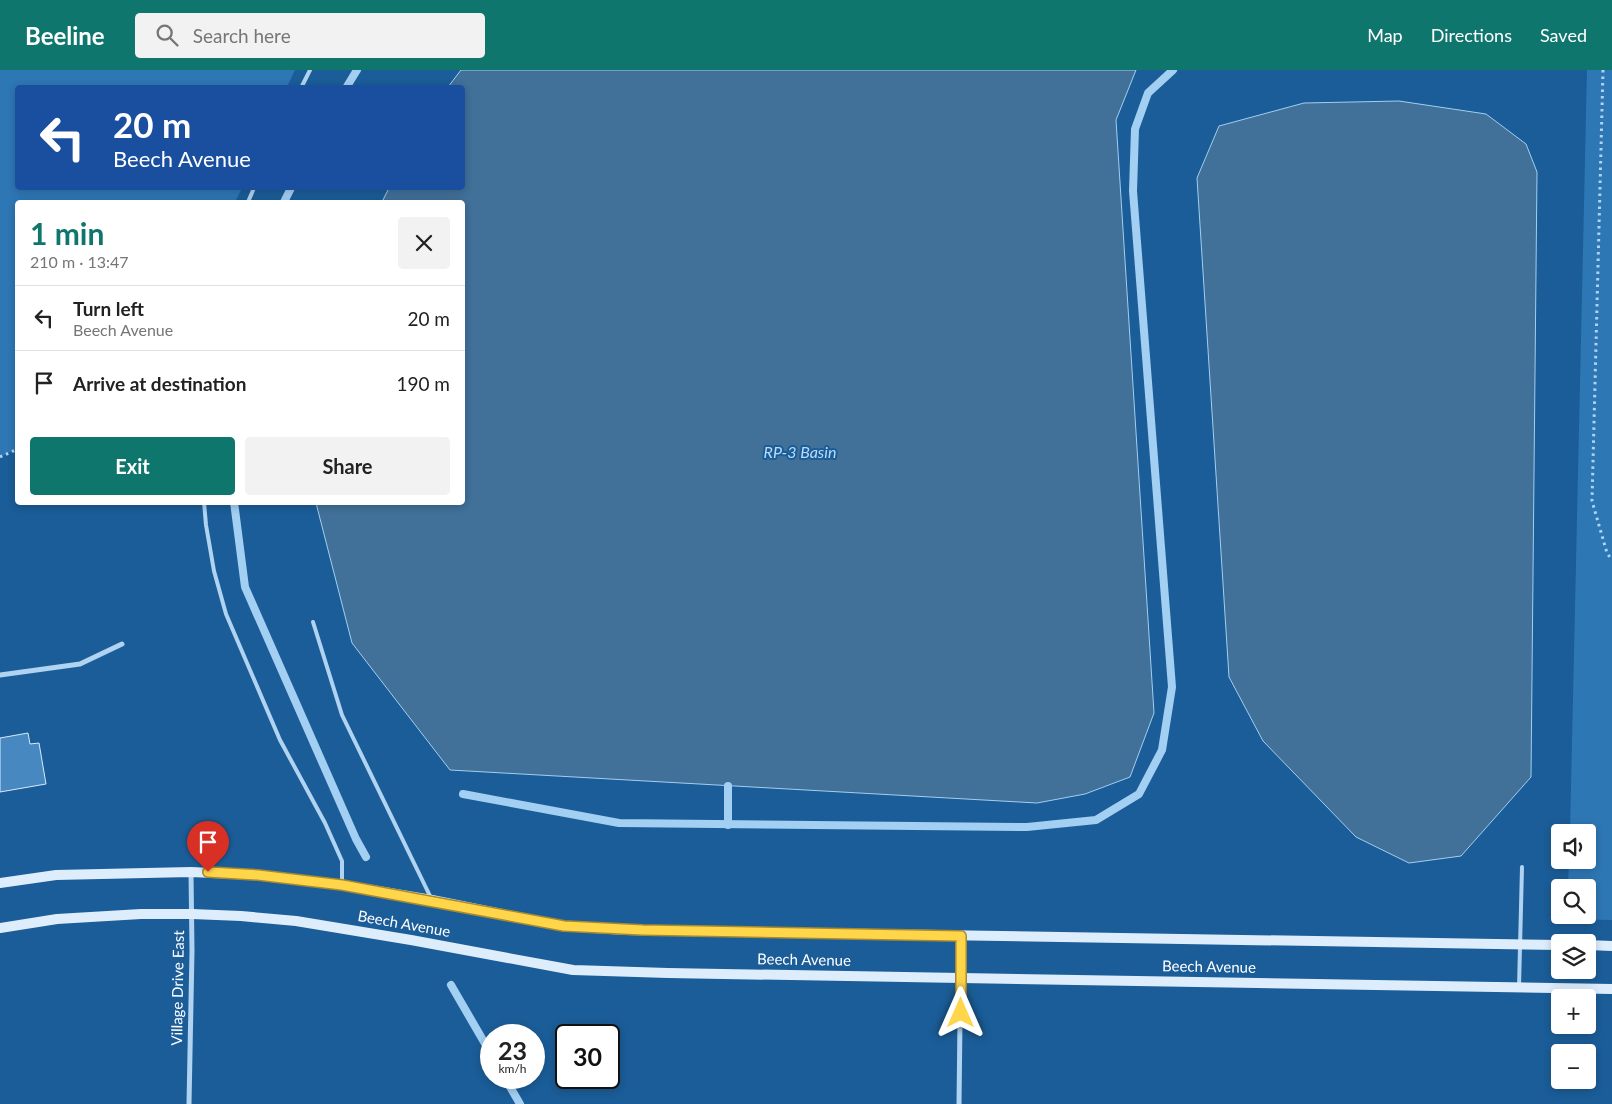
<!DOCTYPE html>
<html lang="en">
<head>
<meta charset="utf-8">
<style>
  :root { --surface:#fff; --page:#f2f2f2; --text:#222; --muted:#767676; --line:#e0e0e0; --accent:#0f766e }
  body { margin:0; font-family:Lato,sans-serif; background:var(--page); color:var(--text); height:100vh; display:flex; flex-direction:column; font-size:19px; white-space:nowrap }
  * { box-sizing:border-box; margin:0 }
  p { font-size:16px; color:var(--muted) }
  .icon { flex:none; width:28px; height:28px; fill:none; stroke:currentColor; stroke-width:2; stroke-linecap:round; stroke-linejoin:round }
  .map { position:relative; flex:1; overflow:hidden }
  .panel { position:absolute; left:15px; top:130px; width:450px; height:305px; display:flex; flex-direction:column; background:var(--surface); border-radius:5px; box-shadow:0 2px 8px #0003 }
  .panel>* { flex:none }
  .top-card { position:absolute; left:15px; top:15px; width:450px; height:105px; border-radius:5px; box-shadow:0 2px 8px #0003; background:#1a4fa0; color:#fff; overflow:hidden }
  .buttons { position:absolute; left:1551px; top:754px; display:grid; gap:10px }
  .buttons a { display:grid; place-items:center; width:45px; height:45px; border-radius:5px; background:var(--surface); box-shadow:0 2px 8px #0003; font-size:25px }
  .speed { position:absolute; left:480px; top:954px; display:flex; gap:10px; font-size:25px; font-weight:700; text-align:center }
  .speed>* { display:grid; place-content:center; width:65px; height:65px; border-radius:50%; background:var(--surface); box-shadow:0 2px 8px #0003; line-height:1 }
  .speed small { font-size:12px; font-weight:400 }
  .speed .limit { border:2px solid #111; border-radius:8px; background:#fff; color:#111 }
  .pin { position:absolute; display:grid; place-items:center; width:42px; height:42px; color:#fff; margin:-51px -21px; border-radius:50% 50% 50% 0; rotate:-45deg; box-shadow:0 0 5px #0007 }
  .pin .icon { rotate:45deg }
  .me { position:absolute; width:55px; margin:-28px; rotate:0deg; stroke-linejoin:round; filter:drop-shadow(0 0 4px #0008) }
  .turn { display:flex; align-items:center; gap:18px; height:105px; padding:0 15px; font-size:22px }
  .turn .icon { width:65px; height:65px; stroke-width:2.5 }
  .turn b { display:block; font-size:35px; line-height:42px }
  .round { display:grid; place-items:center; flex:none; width:52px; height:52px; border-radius:5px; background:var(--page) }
  .overview { display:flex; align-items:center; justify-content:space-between; height:85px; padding:0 15px }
  h1 { font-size:30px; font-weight:700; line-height:38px; color:var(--accent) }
  .primary-button { display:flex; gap:10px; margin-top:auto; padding:10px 15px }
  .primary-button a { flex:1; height:58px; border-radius:5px; background:var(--accent); color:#fff; font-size:20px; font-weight:700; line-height:58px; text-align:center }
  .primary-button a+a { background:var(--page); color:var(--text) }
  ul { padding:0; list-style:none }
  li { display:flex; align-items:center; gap:15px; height:65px; padding:0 15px; border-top:1px solid var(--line) }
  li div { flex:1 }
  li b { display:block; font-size:19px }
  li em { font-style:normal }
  header { display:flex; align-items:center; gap:30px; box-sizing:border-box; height:70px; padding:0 25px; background:var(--accent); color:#fff }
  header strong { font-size:24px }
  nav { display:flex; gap:28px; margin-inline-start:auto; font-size:18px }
  .search { width:350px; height:45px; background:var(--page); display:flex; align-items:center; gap:12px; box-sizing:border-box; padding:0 18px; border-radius:5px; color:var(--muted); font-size:19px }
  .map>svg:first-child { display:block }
  .green { fill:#2e77b5 }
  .water { fill:#417099; stroke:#a2cff2 }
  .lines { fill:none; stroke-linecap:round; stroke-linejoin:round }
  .stream { stroke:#a2cff2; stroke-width:8 }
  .building { fill:#4888c0; stroke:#d6eafb }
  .path { stroke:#afd3f0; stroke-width:3; stroke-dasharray:2.5 4; stroke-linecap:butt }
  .lane { stroke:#afd3f0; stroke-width:4 }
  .street { stroke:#afd3f0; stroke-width:5 }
  .secondary { stroke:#ddedfb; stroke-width:10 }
  .route-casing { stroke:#a68a30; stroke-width:12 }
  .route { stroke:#ffd54a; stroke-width:9 }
  .labels { text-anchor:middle; stroke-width:4; stroke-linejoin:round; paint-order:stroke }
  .street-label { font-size:15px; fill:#fff; stroke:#1b5d98 }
  .water-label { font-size:16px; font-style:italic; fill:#bbdcf7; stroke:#1b5d98 }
</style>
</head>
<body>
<header>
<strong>Beeline</strong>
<div class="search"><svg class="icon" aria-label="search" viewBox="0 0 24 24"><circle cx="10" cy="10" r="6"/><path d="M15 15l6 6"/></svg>Search here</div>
<nav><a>Map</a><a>Directions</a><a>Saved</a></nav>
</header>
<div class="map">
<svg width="1612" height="1034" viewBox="0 0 1612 1034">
  <rect width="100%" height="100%" fill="#1b5d98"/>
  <g class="green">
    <path d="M0,0H295L287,17L18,18V118H242L235,132H18L17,379L0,387Z"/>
    <path d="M1587,0H1612V850L1568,849V845H1588V818L1568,817L1569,790H1588V762H1570Z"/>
  </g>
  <g class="water">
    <path d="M461,0H1136L1116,50L1154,643L1130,707L1085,724L1037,733L450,700L352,573L316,433L462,432V132H382L389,118H462V18L448,17Z"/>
    <path d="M1399,31L1486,44L1526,74L1537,102L1531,707L1461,786L1409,793L1356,767L1263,671L1229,607L1197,108L1219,56L1304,33Z"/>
  </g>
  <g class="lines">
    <g class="stream">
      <path d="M346,18L357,0"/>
      <path d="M284,132L291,118"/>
      <path d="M234,432L245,517L356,769L366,787"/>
      <path d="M463,724L619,753L1027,757L1096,750L1139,724L1162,680L1172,617L1133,121L1135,59L1148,23L1173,0"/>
      <path d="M728,755V716"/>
      <path d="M451,915L491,984"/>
      <path d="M505,1008L520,1034"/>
    </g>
  </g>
  <path class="building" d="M28,663L30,674L39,673L46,714L0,722V668Z"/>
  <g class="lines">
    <g class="path">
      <path d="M1603,0L1592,431L1607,483L1612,490"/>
      <path d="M0,387L18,379"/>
    </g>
    <g class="lane">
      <path d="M301,18L310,0"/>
      <path d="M248,132L254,118"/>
      <path d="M204,432L206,455L214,501L226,544L280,670L325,753L342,791V814"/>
      <path d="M313,552L342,645L431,828"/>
      <path d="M1519,917L1522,797"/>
    </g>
    <g class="street">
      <path d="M0,605L80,594L122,574"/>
      <path d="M189,1034L192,881L191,802"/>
      <path d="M959,1034L961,866"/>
    </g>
    <g class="secondary">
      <path d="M0,813L56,805L191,802L258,805L342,815L432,830L563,856L625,860L1560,875"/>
      <path d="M0,858L57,849L141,844H192L241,846L296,851L411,870L573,900L668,903L1612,919"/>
      <path d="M1588,875L1612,876"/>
    </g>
  </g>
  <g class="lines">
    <defs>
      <path id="route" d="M208,802L258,805L342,815L564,856L643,860L961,866V943"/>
    </defs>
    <use href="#route" class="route-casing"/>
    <use href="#route" class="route"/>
  </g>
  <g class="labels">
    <g class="street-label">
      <text transform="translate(404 854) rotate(10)" y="5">Beech Avenue</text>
      <text transform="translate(804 890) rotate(1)" y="5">Beech Avenue</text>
      <text transform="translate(1209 897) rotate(1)" y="5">Beech Avenue</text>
      <text transform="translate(178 918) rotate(-89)" y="5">Village Drive East</text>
    </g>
    <g class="water-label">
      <text x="800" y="388">RP-3 Basin</text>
    </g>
  </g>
</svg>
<div class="buttons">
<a><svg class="icon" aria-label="sound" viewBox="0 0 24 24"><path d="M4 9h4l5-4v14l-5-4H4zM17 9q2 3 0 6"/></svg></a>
<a><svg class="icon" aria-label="search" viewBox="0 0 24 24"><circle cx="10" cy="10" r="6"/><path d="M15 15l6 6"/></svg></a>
<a><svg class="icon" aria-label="layers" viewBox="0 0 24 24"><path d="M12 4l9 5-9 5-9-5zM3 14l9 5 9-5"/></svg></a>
<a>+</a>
<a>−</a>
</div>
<div class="speed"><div>23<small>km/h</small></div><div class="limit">30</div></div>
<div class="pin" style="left:208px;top:802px;background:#d93025"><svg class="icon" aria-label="arrive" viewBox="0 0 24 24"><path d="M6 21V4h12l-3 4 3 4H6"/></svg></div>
<svg class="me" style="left:961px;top:943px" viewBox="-20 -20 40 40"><path d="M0-17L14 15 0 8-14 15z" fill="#ffd54a" stroke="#fff" stroke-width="4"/></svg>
<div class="top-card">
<div class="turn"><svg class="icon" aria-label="left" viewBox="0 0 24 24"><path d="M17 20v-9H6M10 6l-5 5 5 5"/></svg><div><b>20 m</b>Beech Avenue</div></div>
</div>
<section class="panel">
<div class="overview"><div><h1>1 min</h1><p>210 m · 13:47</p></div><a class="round"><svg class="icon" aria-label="close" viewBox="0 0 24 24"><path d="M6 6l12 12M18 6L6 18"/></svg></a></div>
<ul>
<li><svg class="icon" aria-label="left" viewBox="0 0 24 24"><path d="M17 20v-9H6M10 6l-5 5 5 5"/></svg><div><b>Turn left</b><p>Beech Avenue</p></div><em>20 m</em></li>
<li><svg class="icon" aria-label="arrive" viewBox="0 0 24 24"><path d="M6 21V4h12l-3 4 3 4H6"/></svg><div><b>Arrive at destination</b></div><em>190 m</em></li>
</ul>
<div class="primary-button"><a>Exit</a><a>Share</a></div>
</section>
</div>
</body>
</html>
